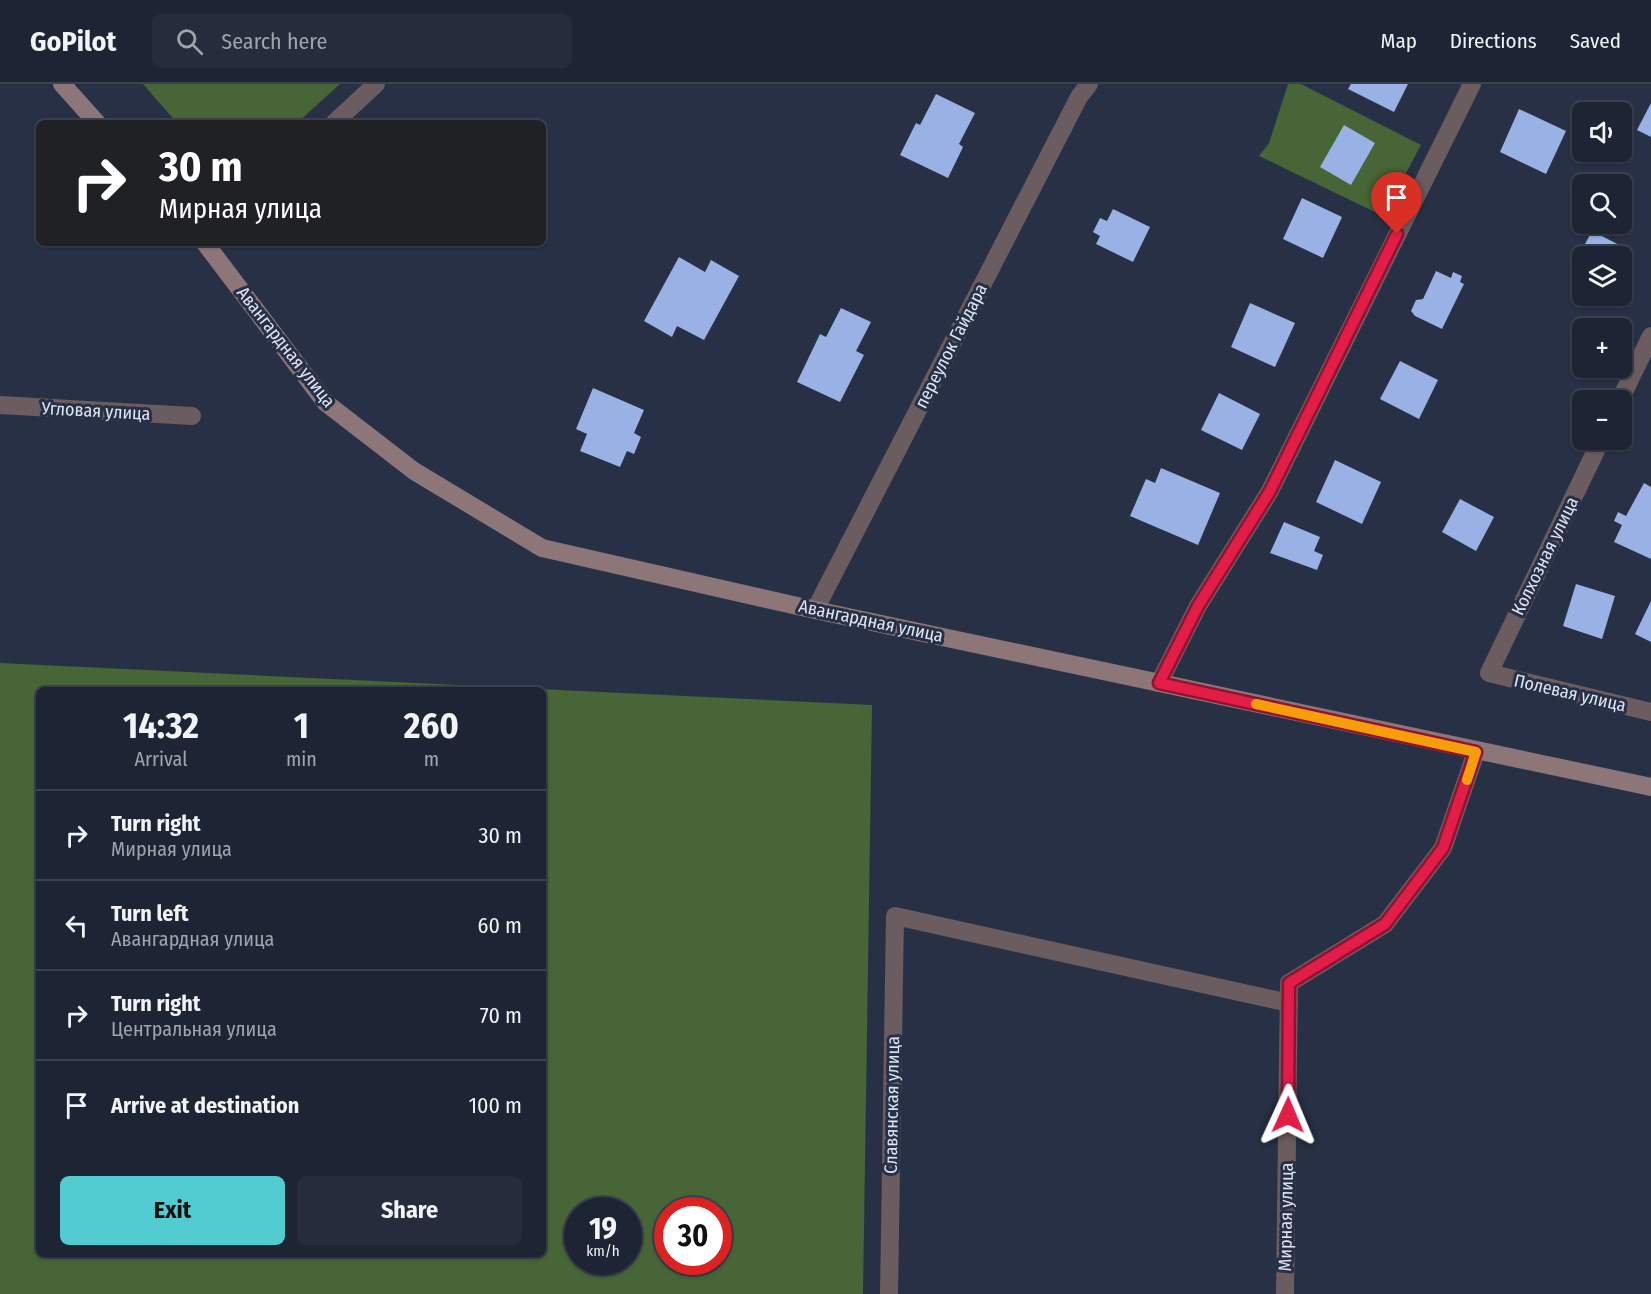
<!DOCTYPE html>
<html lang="en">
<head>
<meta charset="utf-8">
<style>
  :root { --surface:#1d2434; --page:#252c3c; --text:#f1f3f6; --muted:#a0a4ac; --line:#3b414f; --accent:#52ccd0 }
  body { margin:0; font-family:"Fira Sans Condensed",sans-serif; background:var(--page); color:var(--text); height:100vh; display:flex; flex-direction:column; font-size:22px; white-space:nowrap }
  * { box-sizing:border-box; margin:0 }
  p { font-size:20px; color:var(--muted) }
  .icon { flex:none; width:33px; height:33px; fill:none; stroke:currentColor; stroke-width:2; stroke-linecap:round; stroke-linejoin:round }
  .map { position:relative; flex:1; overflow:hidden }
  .drawer { position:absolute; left:36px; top:603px; width:510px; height:570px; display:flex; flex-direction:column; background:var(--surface); border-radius:9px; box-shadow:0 2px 4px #0004,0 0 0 2px var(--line) }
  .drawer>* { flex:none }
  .hud { position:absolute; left:36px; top:36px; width:510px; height:126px; border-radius:9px; box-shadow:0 2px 4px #0004,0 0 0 2px var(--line); background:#202124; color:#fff; overflow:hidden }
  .buttons { position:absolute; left:1572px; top:18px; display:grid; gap:12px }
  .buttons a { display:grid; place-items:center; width:60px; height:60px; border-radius:9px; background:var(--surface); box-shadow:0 2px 4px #0004,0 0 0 2px var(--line); font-size:30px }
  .speed { position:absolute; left:564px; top:1113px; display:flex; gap:12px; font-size:30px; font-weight:700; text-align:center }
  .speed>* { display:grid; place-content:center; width:78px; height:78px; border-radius:50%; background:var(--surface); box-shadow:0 2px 4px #0004,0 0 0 2px var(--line); line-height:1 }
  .speed small { font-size:15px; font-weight:400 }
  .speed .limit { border:9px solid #d22; background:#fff; color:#111 }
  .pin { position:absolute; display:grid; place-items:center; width:51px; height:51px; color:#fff; margin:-62px -26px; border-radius:50% 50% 50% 0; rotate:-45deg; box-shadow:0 0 6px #0007 }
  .pin .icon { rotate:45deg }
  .me { position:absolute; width:66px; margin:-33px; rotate:1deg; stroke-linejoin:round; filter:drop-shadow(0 0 4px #0008) }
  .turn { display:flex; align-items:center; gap:21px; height:126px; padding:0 24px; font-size:27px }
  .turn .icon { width:78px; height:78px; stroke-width:2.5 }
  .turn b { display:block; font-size:42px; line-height:51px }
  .eta { display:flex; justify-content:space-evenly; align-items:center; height:102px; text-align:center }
  .eta b { font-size:36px; font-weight:700; line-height:42px }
  .primary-button { display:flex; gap:12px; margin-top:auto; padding:12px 24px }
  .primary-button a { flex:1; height:69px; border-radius:9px; background:var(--accent); color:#111; font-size:24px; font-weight:700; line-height:69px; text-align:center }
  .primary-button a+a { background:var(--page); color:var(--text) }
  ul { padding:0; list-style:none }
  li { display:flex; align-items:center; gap:18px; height:90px; padding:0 24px; border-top:2px solid var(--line) }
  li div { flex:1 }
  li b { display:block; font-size:22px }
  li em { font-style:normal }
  header { display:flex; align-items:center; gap:36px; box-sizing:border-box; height:84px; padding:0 30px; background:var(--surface); border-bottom:2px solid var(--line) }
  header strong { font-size:28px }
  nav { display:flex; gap:33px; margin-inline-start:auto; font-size:21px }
  .search { width:420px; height:54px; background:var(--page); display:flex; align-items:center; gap:15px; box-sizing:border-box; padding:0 21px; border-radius:9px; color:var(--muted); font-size:22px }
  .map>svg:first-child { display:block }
  .green { fill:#476536; fill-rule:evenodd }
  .building { fill:#99b1e5 }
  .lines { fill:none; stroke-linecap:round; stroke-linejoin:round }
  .lane { stroke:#6b5d5f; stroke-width:18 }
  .street { stroke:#6b5d5f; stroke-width:18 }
  .secondary { stroke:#8c7678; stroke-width:18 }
  .route-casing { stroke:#92132f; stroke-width:15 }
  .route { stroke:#e11d48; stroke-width:10 }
  .slow { stroke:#f59e0b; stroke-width:10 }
  .labels { text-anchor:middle; stroke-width:6; stroke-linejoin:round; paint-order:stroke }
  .street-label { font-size:18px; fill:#dee4f2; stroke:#273045 }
</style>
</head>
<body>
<header>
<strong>GoPilot</strong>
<div class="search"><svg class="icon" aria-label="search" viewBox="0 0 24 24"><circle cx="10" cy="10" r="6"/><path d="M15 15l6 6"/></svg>Search here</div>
<nav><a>Map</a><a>Directions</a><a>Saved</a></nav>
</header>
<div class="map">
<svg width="1651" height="1210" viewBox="0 0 1651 1210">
  <rect width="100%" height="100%" fill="#273045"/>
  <g class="green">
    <path d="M143,0H340L297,39H177Z"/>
    <path d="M1288,0H1301L1421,61L1383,132L1259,72L1269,59Z"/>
    <path d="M0,579L872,621L863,1210H0ZM39,606H543V1170H39ZM578,1126H628V1178H578ZM668,1126H718V1178H668Z"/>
  </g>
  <g class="building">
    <path d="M1351,0H1408L1394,28L1348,5Z"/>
    <path d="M936,10L975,29L959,60L963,63L948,94L900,71L916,39L920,41Z"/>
    <path d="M1651,19V53L1637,46Z"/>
    <path d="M1519,25L1566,47L1546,90L1500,68Z"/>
    <path d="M1344,41L1375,59L1351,101L1320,83Z"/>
    <path d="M1302,114L1342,133L1323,174L1283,155Z"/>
    <path d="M1113,125L1150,143L1133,178L1096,160L1100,152L1093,148L1100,134L1107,137Z"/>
    <path d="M1592,147L1631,167L1624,181L1630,187L1626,195L1622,196V172H1582V192L1571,186Z"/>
    <path d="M679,173L705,188L711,176L739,192L704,256L677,242L672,253L644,237Z"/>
    <path d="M1436,187L1451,194L1453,188L1462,192L1460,198L1464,200L1442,245L1415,232L1411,227L1416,216L1423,215Z"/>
    <path d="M1250,219L1295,239L1275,283L1231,263Z"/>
    <path d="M841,224L871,238L856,267L864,271L840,318L797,298L820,250L826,253Z"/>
    <path d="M1400,277L1438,296L1419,335L1380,315Z"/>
    <path d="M593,304L644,326L634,349L641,353L634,370L627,367L620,383L580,367L587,350L576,345Z"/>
    <path d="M1219,309L1260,330L1242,366L1201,346Z"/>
    <path d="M1335,376L1381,398L1362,440L1316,418Z"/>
    <path d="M1161,384L1220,409L1198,461L1130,432L1146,395L1155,399Z"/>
    <path d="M1644,399L1651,403V475L1614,458L1622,441L1614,437L1618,428L1626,432Z"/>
    <path d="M1460,415L1494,433L1476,467L1442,448Z"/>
    <path d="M1284,438L1320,453L1314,467L1323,471L1317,486L1270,469Z"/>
    <path d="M1576,500L1615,512L1602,555L1563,542Z"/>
    <path d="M1651,517V558L1635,550Z"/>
  </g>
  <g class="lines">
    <path class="lane" d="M1159,599L1198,522L1270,407L1472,0"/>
    <g class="street">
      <path d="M334,39L376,0"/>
      <path d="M1620,316L1651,252"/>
      <path d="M0,321L192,332"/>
      <path d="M1601,356L1489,589L1651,628"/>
      <path d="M815,526L1079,13L1089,0"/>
      <path d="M889,1210L895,832L1289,919"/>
      <path d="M1285,1210L1289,899L1385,840L1443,764L1476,668"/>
    </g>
    <g class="secondary">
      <path d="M62,0L97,39"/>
      <path d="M205,159L326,319L414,387L542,464L815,526L1651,703"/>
    </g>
  </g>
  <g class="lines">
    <defs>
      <path id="route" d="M1288,1031L1289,899L1385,840L1443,764L1476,668L1159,599L1198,522L1270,407L1397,150"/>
    </defs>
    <use href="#route" class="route-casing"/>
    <use href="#route" class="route"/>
    <path class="slow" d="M1256,620L1476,668L1467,696"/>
  </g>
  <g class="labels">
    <g class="street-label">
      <text transform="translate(951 262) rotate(-63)" y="6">переулок Гайдара</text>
      <text transform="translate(286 263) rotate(52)" y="6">Авангардная улица</text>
      <text transform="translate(96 327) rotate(3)" y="6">Угловая улица</text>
      <text transform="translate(1545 472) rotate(-64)" y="6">Колхозная улица</text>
      <text transform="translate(871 537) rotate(12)" y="6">Авангардная улица</text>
      <text transform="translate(1570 609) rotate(13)" y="6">Полевая улица</text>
      <text transform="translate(892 1021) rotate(-89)" y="6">Славянская улица</text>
      <text transform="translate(1286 1133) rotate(-89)" y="6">Мирная улица</text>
    </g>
  </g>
</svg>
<div class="buttons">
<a><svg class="icon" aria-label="sound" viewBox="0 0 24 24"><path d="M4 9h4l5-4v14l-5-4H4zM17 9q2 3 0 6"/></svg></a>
<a><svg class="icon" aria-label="search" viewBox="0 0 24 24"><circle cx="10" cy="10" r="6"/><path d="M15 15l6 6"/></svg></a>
<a><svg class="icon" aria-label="layers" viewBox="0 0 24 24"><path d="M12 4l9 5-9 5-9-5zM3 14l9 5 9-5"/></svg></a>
<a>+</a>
<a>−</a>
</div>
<div class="speed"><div>19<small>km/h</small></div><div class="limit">30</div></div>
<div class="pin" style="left:1397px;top:150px;background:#d93025"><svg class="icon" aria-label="arrive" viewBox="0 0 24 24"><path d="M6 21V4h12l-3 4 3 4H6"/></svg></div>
<svg class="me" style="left:1288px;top:1031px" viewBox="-20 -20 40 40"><path d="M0-17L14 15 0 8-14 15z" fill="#e11d48" stroke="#fff" stroke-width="4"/></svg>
<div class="hud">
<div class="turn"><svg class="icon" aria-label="right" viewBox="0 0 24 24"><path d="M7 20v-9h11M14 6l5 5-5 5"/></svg><div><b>30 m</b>Мирная улица</div></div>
</div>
<section class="drawer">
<div class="eta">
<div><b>14:32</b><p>Arrival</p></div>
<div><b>1</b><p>min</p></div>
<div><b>260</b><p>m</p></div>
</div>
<ul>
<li><svg class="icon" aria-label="right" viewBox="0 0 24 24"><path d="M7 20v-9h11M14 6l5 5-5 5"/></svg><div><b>Turn right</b><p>Мирная улица</p></div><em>30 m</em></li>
<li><svg class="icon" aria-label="left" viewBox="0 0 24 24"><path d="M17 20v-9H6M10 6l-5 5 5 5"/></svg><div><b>Turn left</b><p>Авангардная улица</p></div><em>60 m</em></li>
<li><svg class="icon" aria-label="right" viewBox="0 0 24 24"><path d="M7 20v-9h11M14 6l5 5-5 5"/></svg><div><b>Turn right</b><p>Центральная улица</p></div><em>70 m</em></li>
<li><svg class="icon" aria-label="arrive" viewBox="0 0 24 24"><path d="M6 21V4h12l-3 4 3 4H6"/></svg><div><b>Arrive at destination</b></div><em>100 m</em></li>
</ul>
<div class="primary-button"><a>Exit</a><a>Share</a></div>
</section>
</div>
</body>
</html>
